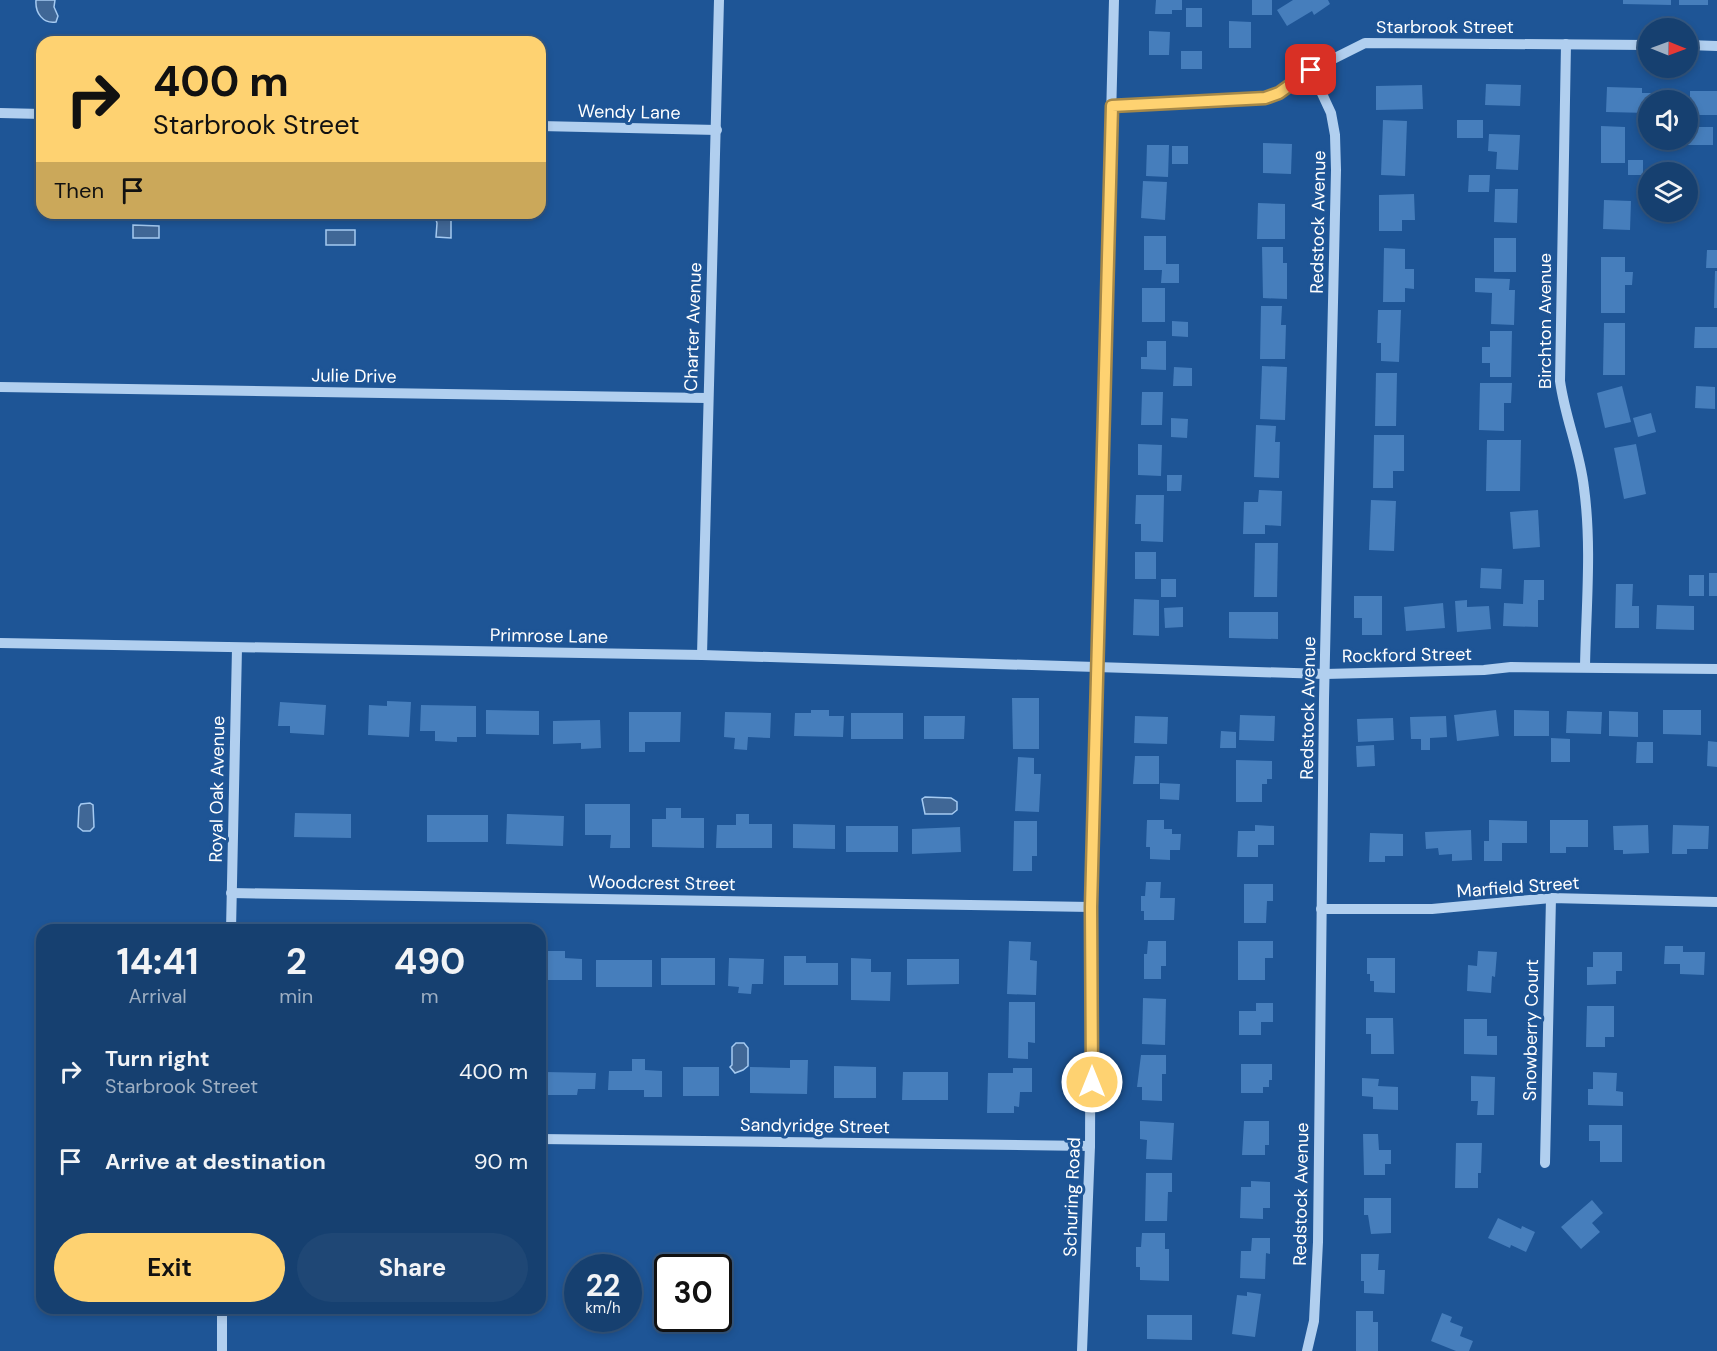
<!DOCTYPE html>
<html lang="en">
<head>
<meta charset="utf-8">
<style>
  :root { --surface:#164070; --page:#1f4775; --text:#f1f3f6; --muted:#9eafc3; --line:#355983; --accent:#fed271 }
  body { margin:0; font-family:"DM Sans",sans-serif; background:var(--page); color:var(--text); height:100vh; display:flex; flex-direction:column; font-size:22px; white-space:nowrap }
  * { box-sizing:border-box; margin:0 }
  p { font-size:20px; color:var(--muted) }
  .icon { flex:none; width:33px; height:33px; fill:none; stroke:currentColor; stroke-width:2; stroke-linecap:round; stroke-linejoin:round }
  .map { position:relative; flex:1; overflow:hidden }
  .panel { position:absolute; left:36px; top:924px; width:510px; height:390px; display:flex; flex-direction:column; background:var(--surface); border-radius:18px; box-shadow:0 3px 9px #0003,0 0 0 2px var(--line) }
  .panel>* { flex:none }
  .top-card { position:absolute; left:36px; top:36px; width:510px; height:183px; border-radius:18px; box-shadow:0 3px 9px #0003,0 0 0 2px var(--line); background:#fed271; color:#111; overflow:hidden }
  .needle { width:39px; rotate:91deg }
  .buttons { position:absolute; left:1638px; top:18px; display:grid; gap:12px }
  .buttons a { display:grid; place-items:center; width:60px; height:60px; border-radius:50%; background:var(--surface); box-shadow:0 3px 9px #0003,0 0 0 2px var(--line); font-size:30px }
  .speed { position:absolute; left:564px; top:1254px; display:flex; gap:12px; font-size:30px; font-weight:700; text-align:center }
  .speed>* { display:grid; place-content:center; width:78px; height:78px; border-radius:50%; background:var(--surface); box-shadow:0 3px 9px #0003,0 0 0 2px var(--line); line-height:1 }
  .speed small { font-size:15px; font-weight:400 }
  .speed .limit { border:3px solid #111; border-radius:9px; background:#fff; color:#111 }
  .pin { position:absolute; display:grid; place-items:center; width:51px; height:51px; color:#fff; margin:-26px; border-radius:12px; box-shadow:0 3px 9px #0006 }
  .me { position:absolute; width:66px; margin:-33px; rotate:0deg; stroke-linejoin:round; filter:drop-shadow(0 0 4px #0008) }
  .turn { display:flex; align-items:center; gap:21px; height:126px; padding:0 18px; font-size:27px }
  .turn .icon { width:78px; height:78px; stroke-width:2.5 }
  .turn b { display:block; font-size:42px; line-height:51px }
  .then { display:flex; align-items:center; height:57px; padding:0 18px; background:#0003; gap:12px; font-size:22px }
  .eta { display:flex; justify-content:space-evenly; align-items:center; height:102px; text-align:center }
  .eta b { font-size:36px; font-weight:700; line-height:42px }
  .primary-button { display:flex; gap:12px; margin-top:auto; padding:12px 18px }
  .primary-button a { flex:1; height:69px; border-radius:36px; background:var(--accent); color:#111; font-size:24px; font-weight:700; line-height:69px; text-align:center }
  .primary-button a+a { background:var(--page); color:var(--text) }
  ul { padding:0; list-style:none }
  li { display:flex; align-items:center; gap:18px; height:90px; padding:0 18px }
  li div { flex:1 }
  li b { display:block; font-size:22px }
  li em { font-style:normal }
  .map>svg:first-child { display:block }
  .water { fill:#406796; stroke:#a5caf1; stroke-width:1.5 }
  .building { fill:#467ebc }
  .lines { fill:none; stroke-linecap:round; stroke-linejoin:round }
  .minor { stroke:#b1cfef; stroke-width:10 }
  .route-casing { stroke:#a58849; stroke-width:15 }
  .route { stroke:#fed271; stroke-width:10 }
  .labels { text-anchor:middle; stroke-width:6; stroke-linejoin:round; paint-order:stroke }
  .street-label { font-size:18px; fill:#fff; stroke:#1e5596 }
</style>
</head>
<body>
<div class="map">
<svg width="1717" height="1351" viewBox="0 0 1717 1351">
  <rect width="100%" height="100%" fill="#1e5596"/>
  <g class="water">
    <path d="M36,0H55L54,7L58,16L56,22C43,24 35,13 36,0Z"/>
    <path d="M434,213H449L451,221V238L436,237L437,223Z"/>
    <path d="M133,225L159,226V238H133Z"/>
    <rect x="326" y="230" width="29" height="15"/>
    <path d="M925,797L951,798L957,802V810L952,814H925L922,799Z"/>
    <path d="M90,803L93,805L94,827L90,831H83L78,827L79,807L81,804Z"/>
    <path d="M736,1043H744L748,1048V1066L743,1070L735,1073L730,1067L732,1065V1047Z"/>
  </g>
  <g class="building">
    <path d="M1156,0H1182V10H1172V14H1155Z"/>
    <rect x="1252" y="0" width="20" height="15"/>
    <path d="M1293,0H1328L1330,4L1314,15L1312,11L1287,26L1277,10Z"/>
    <path d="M1623,0H1671V5L1623,4Z"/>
    <rect x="1679" y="0" width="29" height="5"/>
    <rect x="1186" y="8" width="16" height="19"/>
    <path d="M1229,21L1251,22V48H1229Z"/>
    <path d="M1149,31L1170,32L1169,55H1149Z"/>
    <rect x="1181" y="51" width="21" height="18"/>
    <path d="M1486,84L1521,85L1520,106L1485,105Z"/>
    <path d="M1422,85L1423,109L1376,110V86Z"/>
    <path d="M1607,87L1642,88V93H1660V100H1648V113L1606,112Z"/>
    <rect x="1690" y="91" width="27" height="24"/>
    <path d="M1383,120L1407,121L1405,176L1381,175Z"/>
    <rect x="1457" y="120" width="26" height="18"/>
    <path d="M1601,126L1625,127V163H1601Z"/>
    <path d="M1688,127H1713V145H1687Z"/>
    <path d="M1489,134L1520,135L1518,170L1496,169L1497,152L1488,151Z"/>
    <path d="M1263,143L1292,144L1291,174L1263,173Z"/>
    <path d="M1147,145H1169L1168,177L1146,176Z"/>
    <rect x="1172" y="146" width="16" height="18"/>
    <rect x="1628" y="160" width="15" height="15"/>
    <path d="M1469,175H1490L1489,192H1468Z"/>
    <path d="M1143,181L1167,182L1165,220L1141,218Z"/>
    <path d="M1495,189H1518L1517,223L1494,222Z"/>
    <path d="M1414,194L1415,220H1402V231H1379V195Z"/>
    <path d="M1604,200L1631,201L1630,230L1603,229Z"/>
    <path d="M1258,203L1285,204V239H1257Z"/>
    <path d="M1144,236H1166V264H1179V283H1161L1162,270H1144Z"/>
    <rect x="1494" y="238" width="22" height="34"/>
    <path d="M1262,247H1283V263H1287V299L1263,298Z"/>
    <path d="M1384,248L1405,249V269H1414V289L1405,288V302H1383Z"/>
    <path d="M1707,250H1717V268H1706Z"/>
    <path d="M1601,257H1625V272H1633L1632,285H1625V313H1601Z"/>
    <path d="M1715,271H1717V308H1714Z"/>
    <path d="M1475,278L1510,279L1509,290H1515L1514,325L1491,324L1492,293L1475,292Z"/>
    <rect x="1142" y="288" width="23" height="34"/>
    <path d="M1261,306H1282L1281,325H1286L1285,359H1260Z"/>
    <path d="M1378,310H1401L1399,362L1381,361V343H1377Z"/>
    <path d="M1172,321L1188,322V337L1172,336Z"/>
    <path d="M1604,323H1625V375H1603Z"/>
    <path d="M1695,327H1717V348H1694Z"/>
    <path d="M1490,331H1512L1511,377H1490V363H1482V347H1490Z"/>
    <path d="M1147,341H1166V370L1141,369V357H1147Z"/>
    <path d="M1262,366L1287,367L1285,420L1260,419Z"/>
    <path d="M1174,367L1192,368V386H1173Z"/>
    <path d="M1376,373H1397L1396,426H1375Z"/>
    <path d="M1480,383H1512L1511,403H1504V431L1479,430Z"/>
    <path d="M1622,386L1631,422L1605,428L1597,393Z"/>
    <path d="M1696,386L1715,387V409L1695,408Z"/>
    <path d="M1142,392H1163L1162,425H1141Z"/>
    <path d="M1651,413L1656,432L1638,437L1633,418Z"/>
    <path d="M1171,418L1188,419L1187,438L1171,437Z"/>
    <path d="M1256,425L1276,426L1275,442H1280L1279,478L1254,477Z"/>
    <path d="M1374,435H1404V471H1393V488H1373Z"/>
    <path d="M1487,440H1521L1520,491H1486Z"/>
    <path d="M1138,444L1162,445L1161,476L1138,475Z"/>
    <path d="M1636,444L1646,494L1624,499L1614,448Z"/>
    <path d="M1167,475H1182L1181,491H1167Z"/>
    <path d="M1259,490L1282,491L1281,526L1265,525V534H1243L1244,502H1258Z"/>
    <path d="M1136,495H1164L1163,542L1141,541V524H1135Z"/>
    <path d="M1371,500L1396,501L1394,551L1369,550Z"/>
    <path d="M1538,510L1540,547L1513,549L1510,512Z"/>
    <path d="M1255,543H1278L1277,597H1254Z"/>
    <rect x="1135" y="552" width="21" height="27"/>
    <path d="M1481,568L1502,569L1501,589L1480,588Z"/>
    <rect x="1709" y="573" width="8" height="23"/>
    <rect x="1689" y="575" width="15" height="21"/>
    <rect x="1161" y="579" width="15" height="18"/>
    <path d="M1524,580H1544V600H1538V627L1503,626L1504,603L1523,604Z"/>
    <path d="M1616,584H1633L1632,606H1639V628H1615Z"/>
    <path d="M1354,596H1382V635H1362V618H1354Z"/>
    <path d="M1134,599L1159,600V636L1133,635Z"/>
    <path d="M1467,600V607L1489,606L1491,629L1457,632L1455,601Z"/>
    <path d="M1443,603L1445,628L1406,631L1404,607Z"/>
    <path d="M1657,605L1694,606V630L1656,629Z"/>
    <path d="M1183,607V627L1165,628L1164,608Z"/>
    <path d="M1229,612H1278V639L1229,638Z"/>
    <path d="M1012,698H1039V749H1013Z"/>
    <path d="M387,701L411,702L409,737L368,735L369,705L387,706Z"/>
    <path d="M280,702L326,705L324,735L290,733V726H278Z"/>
    <path d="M421,705L476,706V737H457V742L435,741V731H420Z"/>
    <path d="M486,710L539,711V735L486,734Z"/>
    <path d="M811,710H829V716H844L843,737L794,736L795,713H811Z"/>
    <path d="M1496,710L1499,736L1457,741L1454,715Z"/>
    <path d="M1514,710L1549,711V736H1514Z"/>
    <path d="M1663,710H1701V735L1663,734Z"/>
    <path d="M1567,711L1602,712L1601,734L1566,733Z"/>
    <path d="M1609,711L1638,712V737L1609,736Z"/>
    <path d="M629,712H681L680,742H645V752H629Z"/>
    <path d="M725,712L771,713L770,738L748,737L747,750L734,749L735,738L724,737Z"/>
    <rect x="851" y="713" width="52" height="26"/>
    <path d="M1240,715L1275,716L1274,741L1239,740Z"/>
    <path d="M924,716H965L964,739H924Z"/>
    <path d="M1135,716L1168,717L1167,744L1134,743Z"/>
    <path d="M1446,716L1447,737L1430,738V750H1421V739H1411L1410,717Z"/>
    <path d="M1393,718L1394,740L1358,742L1357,719Z"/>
    <path d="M600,720L601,748L581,749V743L553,744V721Z"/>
    <path d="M1221,731L1236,732V748H1220Z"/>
    <path d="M1551,738L1570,739V762H1551Z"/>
    <path d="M1708,741L1717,742V767L1707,766Z"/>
    <path d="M1637,742H1653V763H1636Z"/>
    <path d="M1374,745L1375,766L1357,767L1356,746Z"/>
    <path d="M1135,756H1159V784H1133Z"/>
    <path d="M1018,757L1034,758V774H1041L1039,812L1015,811Z"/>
    <path d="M1236,760L1272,761V779H1267V784H1262V802H1236Z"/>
    <path d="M1160,783L1180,784L1179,800L1160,799Z"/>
    <path d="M585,804H630V848H610L611,835H585Z"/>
    <path d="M666,808H681V818H704V848L652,847V819H666Z"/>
    <path d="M295,813L351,814V838L294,837Z"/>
    <path d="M507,814L564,816L563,846L506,844Z"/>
    <path d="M736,814H749V824H772V848H716L717,825H736Z"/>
    <rect x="427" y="815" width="61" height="27"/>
    <path d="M1147,820H1164V829H1172V834H1181L1180,850H1170V860L1150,859V847H1146Z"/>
    <path d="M1489,820L1527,821V843H1502V861H1484V841H1489Z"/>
    <path d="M1550,820H1588V847H1566V853H1550Z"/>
    <path d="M1014,821H1037V856H1032V871H1013Z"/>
    <path d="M793,824L835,825V849L793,848Z"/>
    <path d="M1255,825L1274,826V845H1258V857H1237L1238,831H1255Z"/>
    <path d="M1648,825L1649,853L1623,854V850H1614L1613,826Z"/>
    <path d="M1673,825L1709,826L1708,849H1687V854H1672Z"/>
    <rect x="846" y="826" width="52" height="26"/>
    <path d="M960,827L961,852L912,854V829Z"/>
    <path d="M1471,830L1472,860L1452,861V854L1439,855L1438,848L1426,849L1425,832Z"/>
    <path d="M1370,833L1403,834V856H1385V862H1369Z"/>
    <path d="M1146,882H1161L1160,898H1175L1174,920H1144V911H1141V896H1145Z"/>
    <path d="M1244,884H1273V901H1267L1266,923H1244Z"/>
    <path d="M1009,941L1031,942L1030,960L1037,961L1036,995L1007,994Z"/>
    <path d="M1148,941H1166V966H1161V979H1144V954H1147Z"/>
    <path d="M1238,941H1273V958H1265V980H1238Z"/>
    <path d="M1665,946H1683V952H1705L1704,975L1680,974V964H1664Z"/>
    <path d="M547,951H565V958L582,959V980H540V956H547Z"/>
    <path d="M1478,951L1497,952L1495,977L1492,976L1491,993L1467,991L1468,965L1477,966Z"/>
    <path d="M1593,952H1622V971H1616V984L1587,985V967H1593Z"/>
    <path d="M784,956H806V963H838V985H784Z"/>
    <rect x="661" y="958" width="54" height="27"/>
    <path d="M729,958L764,959L763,984H752L751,994L738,993L739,987L728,986Z"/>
    <path d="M851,958L871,959V972H891L890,1001L851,1000Z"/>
    <path d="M1367,958H1395V993L1374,992V981H1370V974H1367Z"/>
    <path d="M907,959H959V984L907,985Z"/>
    <rect x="596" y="960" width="56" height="27"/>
    <path d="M1143,998L1166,999L1165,1045L1142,1044Z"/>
    <path d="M1009,1002H1035V1043L1028,1042V1059L1008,1058Z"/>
    <path d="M1256,1003H1273V1022H1261V1035H1239V1011H1256Z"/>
    <path d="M1587,1006H1614V1037H1605V1047H1586Z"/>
    <path d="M1366,1018H1393L1394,1054H1371V1034H1366Z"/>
    <path d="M1464,1019H1487V1036H1497V1055L1464,1054Z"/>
    <path d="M1141,1055H1166V1074H1162V1101L1142,1100V1087H1137Z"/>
    <path d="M632,1059H645V1070L662,1071V1097H644V1090H608L609,1071H632Z"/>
    <path d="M790,1060H808L807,1094L750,1093V1067L790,1068Z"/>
    <path d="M1241,1064H1272V1080H1269V1087H1263V1093H1241Z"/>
    <path d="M834,1066L876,1067V1098H834Z"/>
    <rect x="683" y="1067" width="36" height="29"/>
    <path d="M1013,1068H1032V1092H1020L1019,1107L1014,1106V1113H987L988,1073H1013Z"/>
    <path d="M545,1072L596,1073L595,1089H578L577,1095H545Z"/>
    <path d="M903,1072H948V1100H902Z"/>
    <path d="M1593,1072L1617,1073L1616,1091L1623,1092V1106L1588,1105V1089H1593Z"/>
    <path d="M1471,1076L1495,1077L1494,1115H1477L1478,1101H1471Z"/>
    <path d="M1362,1078L1379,1079L1378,1086L1398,1087V1110L1373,1109V1097L1362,1096Z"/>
    <path d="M1140,1121L1174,1123L1172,1160L1146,1159L1147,1140L1140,1139Z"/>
    <path d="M1244,1121H1269V1145H1265V1155H1242Z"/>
    <path d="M1589,1125H1622V1162H1600V1141H1589Z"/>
    <path d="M1363,1134H1378L1379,1150H1391V1164H1385V1175H1364Z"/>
    <path d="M1456,1143H1482L1481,1173H1478V1188H1455Z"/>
    <path d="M1146,1173H1172V1192H1168L1167,1221H1145Z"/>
    <path d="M1251,1181L1270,1182V1208H1263V1219L1240,1218L1241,1187H1251Z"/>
    <path d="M1364,1198H1391V1233L1371,1234L1368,1215H1364Z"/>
    <path d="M1592,1200L1603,1213L1592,1223L1600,1232L1581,1249L1561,1227Z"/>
    <path d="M1498,1218L1521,1229L1522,1226L1535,1232L1526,1252L1511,1245L1510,1248L1488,1238Z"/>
    <path d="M1142,1233H1165V1249H1169V1281L1140,1280V1267H1136V1247H1141Z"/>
    <path d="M1252,1238H1270V1254L1266,1253L1265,1279L1240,1278L1241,1251H1251Z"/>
    <path d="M1361,1254H1379L1378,1270H1385L1384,1294L1364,1293V1281H1361Z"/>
    <path d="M1247,1292L1261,1294L1255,1337L1232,1334L1237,1295L1247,1296Z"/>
    <path d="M1356,1311H1373V1322H1378V1351H1356Z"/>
    <path d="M1442,1313L1452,1317L1450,1322L1463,1327L1460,1336L1473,1341L1469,1351H1456L1431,1341Z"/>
    <path d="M1147,1315H1192V1340L1147,1339Z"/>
  </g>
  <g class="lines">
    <g class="minor">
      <path d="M1566,44L1560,381C1565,418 1580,451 1584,488C1592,547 1586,608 1585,667"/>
      <path d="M1688,45L1717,46"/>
      <path d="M1112,106L1265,98L1279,93L1311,70L1365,43L1648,45"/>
      <path d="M0,113L42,114"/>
      <path d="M540,126L717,130"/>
      <path d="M0,387L707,398"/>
      <path d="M0,643L702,655L1325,674L1484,670L1511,667L1717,669"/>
      <path d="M702,655L719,0"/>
      <path d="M231,893L1091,907"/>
      <path d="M1321,909H1432L1551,898L1717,902"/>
      <path d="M231,930L237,648"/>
      <path d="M540,1139L1090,1146"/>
      <path d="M1545,1163L1551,898"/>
      <path d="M222,1308V1351"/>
      <path d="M1082,1351L1090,1146L1091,907L1114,0"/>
      <path d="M1307,1351L1314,1321L1318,1242L1324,699L1336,170L1335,135L1331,113L1311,70"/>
    </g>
  </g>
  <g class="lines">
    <defs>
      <path id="route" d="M1092,1082L1091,907L1112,106L1265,98L1279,93L1311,70"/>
    </defs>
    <use href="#route" class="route-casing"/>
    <use href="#route" class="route"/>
  </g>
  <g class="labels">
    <g class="street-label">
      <text x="1445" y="33">Starbrook Street</text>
      <text transform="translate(629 112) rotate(1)" y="6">Wendy Lane</text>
      <text transform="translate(1318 222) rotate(-89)" y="6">Redstock Avenue</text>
      <text transform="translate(1545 321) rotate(-90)" y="6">Birchton Avenue</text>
      <text transform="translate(693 327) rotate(-88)" y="6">Charter Avenue</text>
      <text transform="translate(354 376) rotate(1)" y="6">Julie Drive</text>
      <text transform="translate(549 636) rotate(1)" y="6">Primrose Lane</text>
      <text transform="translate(1407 655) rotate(-1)" y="6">Rockford Street</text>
      <text transform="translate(1308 708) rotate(-89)" y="6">Redstock Avenue</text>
      <text transform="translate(217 789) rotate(-89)" y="6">Royal Oak Avenue</text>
      <text transform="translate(662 883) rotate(1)" y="6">Woodcrest Street</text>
      <text transform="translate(1518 887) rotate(-4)" y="6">Marfield Street</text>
      <text transform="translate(1531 1030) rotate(-89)" y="6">Snowberry Court</text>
      <text transform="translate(815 1126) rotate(1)" y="6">Sandyridge Street</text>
      <text transform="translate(1301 1194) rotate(-89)" y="6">Redstock Avenue</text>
      <text transform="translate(1072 1197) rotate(-88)" y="6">Schuring Road</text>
    </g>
  </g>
</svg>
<div class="buttons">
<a><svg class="needle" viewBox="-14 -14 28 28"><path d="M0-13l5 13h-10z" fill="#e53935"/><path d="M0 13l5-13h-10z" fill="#9eafc3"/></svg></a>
<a><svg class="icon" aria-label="sound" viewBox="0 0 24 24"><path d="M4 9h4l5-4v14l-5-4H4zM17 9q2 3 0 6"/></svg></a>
<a><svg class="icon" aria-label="layers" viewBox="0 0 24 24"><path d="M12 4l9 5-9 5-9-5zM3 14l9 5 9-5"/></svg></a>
</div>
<div class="speed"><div>22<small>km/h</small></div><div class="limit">30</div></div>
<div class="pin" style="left:1311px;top:70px;background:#d93025"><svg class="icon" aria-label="arrive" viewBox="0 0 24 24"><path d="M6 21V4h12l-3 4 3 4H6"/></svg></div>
<svg class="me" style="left:1092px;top:1082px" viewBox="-20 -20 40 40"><circle r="17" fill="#fed271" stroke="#fff" stroke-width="3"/><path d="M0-11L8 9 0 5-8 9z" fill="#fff"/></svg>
<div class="top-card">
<div class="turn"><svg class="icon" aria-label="right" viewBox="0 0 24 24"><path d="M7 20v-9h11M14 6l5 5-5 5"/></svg><div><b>400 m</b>Starbrook Street</div></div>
<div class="then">Then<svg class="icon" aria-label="arrive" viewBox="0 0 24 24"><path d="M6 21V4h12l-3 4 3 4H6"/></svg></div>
</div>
<section class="panel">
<div class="eta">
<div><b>14:41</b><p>Arrival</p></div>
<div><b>2</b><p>min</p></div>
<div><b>490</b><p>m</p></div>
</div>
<ul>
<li><svg class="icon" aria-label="right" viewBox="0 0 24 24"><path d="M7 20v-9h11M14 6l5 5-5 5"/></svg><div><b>Turn right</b><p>Starbrook Street</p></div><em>400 m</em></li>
<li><svg class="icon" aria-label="arrive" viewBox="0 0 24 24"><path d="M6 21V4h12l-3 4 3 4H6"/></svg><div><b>Arrive at destination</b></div><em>90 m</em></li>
</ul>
<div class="primary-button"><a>Exit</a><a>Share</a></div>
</section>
</div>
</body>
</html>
